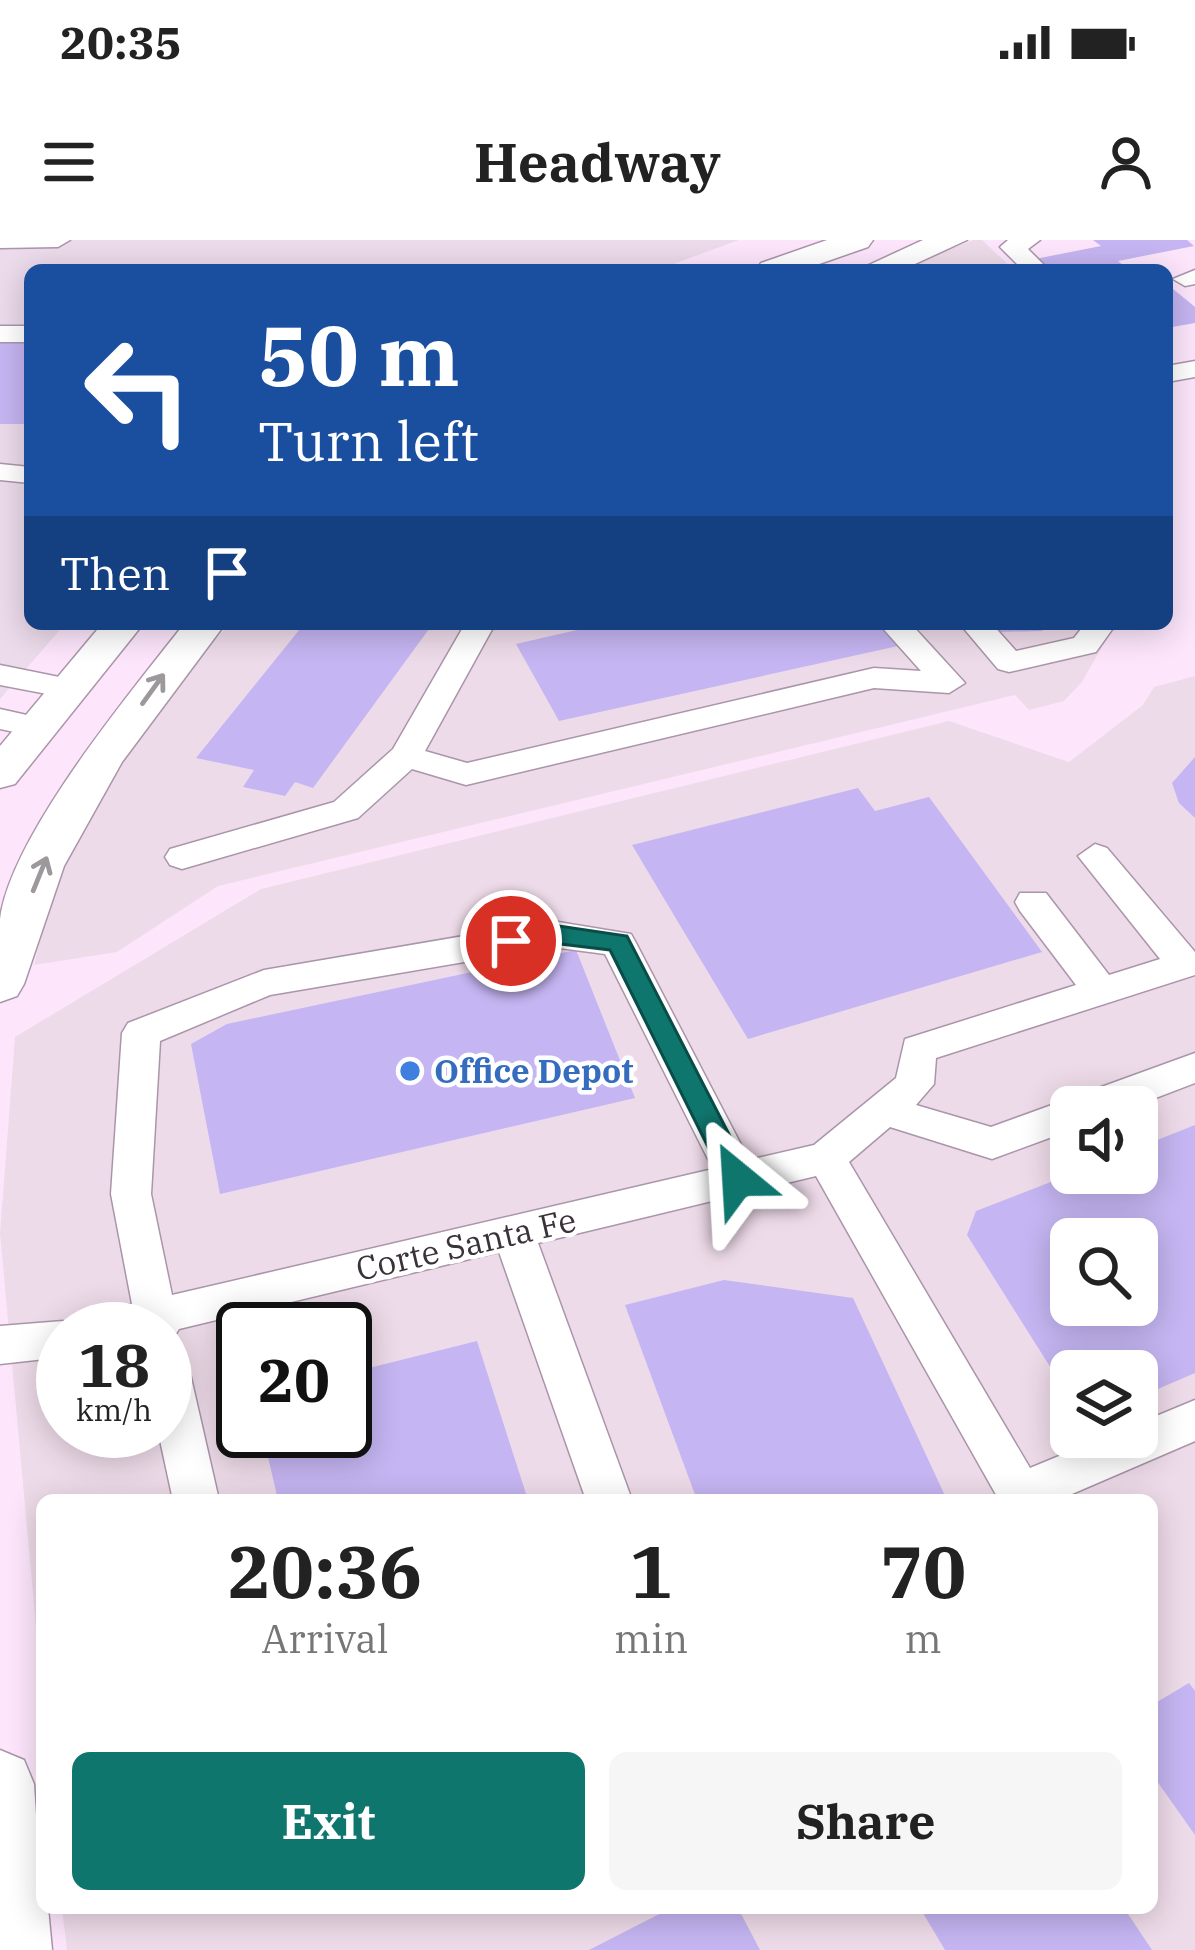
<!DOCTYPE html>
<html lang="en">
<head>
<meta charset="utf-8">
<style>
  :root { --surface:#fff; --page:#f6f6f6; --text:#222; --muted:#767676; --accent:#0f766e }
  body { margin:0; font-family:"IBM Plex Serif",serif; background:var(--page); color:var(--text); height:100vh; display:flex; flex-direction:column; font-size:45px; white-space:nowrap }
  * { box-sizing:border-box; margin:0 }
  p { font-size:39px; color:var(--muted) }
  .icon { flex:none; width:66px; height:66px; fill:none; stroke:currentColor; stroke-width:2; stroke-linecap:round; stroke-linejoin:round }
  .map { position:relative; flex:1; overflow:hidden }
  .drawer { position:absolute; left:36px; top:1254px; width:1122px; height:420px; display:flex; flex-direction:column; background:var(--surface); border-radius:18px; box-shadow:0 6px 30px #0003 }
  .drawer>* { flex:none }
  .hud { position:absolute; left:24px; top:24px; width:1149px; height:366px; border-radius:18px; box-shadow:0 6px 30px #0003; background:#1a4fa0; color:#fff; overflow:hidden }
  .controls { position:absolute; left:1050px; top:846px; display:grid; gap:24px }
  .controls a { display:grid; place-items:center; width:108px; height:108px; border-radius:18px; background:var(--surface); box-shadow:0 6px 30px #0003; font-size:60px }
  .speed { position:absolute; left:36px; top:1062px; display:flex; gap:24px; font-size:60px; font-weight:700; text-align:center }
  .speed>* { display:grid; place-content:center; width:156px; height:156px; border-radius:50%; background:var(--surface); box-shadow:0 6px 30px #0003; line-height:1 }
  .speed small { font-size:30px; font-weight:400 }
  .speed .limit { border:6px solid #111; border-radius:18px; background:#fff; color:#111 }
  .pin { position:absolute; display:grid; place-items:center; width:102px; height:102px; color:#fff; margin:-51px; border:6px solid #fff; border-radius:50%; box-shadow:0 3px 12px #0007 }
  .me { position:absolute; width:132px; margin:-66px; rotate:333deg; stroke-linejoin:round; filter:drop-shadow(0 0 9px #0008) }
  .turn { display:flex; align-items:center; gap:42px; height:252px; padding:0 36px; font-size:54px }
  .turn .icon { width:156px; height:156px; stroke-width:2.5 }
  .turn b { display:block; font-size:84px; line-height:102px }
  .then { display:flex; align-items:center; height:114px; padding:0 36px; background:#0003; gap:24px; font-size:45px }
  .eta { display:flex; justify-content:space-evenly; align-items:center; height:204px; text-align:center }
  .eta b { font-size:72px; font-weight:700; line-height:84px }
  .cta { display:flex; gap:24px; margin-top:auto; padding:24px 36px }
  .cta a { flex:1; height:138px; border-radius:18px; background:var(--accent); color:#fff; font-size:48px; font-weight:700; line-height:138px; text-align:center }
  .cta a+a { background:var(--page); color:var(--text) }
  .status { display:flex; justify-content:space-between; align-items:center; height:84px; padding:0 60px; background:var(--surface); direction:ltr }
  .status svg { height:33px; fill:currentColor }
  header { display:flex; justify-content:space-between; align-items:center; height:156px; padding:0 36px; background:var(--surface); font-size:54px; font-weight:700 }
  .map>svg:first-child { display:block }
  .commercial { fill:#eedbe9; fill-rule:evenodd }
  .industrial { fill:#ecdbeb }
  .building { fill:#c5b5f2; fill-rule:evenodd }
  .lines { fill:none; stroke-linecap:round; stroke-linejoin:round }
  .minor-casing { stroke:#aa95aa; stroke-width:3 }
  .major-casing { stroke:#aa95aa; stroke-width:3 }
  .minor { fill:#fff; fill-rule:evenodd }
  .major { fill:#fff; fill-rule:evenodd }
  .oneway { stroke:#9c989c }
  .route { fill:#0f766e; stroke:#0a4d48; stroke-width:3 }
  .shop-dot { fill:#3f7fe0; stroke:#fff; stroke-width:4.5 }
  .labels { text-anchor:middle; stroke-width:9; stroke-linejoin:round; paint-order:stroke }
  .shop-label { font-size:33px; font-weight:bold; fill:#366cbe; stroke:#fff; text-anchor:start }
  .street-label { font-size:33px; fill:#3a323a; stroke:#fff }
</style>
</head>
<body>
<div class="status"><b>20:35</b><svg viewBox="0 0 49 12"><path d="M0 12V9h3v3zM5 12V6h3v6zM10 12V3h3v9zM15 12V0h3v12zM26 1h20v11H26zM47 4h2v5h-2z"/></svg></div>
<header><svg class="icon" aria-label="menu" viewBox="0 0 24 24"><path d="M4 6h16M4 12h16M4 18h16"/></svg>Headway<svg class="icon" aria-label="person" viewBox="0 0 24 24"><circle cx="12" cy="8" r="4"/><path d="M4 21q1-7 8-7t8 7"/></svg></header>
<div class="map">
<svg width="1195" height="1710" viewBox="0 0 1195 1710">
  <rect width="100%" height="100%" fill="#fde6fc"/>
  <g class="commercial">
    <path d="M973,0H982L1014,30H899Z"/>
    <path d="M230,384H1115L1082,442L1064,461L1029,470L1015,455L218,646L117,712L34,725L56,636L165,453Z"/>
    <path d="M1195,436V1710H67L62,1668H1152V1260H42V1452L0,993L15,797L261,649L949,481L1069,522L1143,465L1154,447ZM1071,867H1137V933H1071ZM1071,999H1137V1065H1071ZM63,1089H165V1191H63ZM243,1089H345V1191H243ZM1071,1131H1137V1197H1071Z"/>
  </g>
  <path class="industrial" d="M0,0H739L657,30H30V384H65L0,459Z"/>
  <g class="building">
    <path d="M1093,0H1187L1194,6L1118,21L1129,30H1042L1030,20L1101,6Z"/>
    <path d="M1167,44L1195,67V83L1167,88Z"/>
    <rect x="0" y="103" width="30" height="81"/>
    <path d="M304,384L429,389L313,548L295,542L285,556L243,547L254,530L196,518Z"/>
    <path d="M603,384H879L898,406L559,481L516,404Z"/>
    <path d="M990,384H1036L1043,391L1000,392Z"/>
    <path d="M1195,517V578L1179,563L1172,543Z"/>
    <path d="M858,548L875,571L929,557L1042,712L748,799L632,605Z"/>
    <path d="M576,710L635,858L220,954L191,804L227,784Z"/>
    <path d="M1195,885V1133L1137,1158V1131H1071V1160L967,995L976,971L1074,933H1137V908ZM1071,999H1137V1065H1071Z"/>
    <path d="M724,1040L853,1058L947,1260H697L625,1065Z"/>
    <path d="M477,1101L528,1260H278L262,1191H345V1134Z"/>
    <path d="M1189,1443L1195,1451V1595L1152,1534V1465Z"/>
    <path d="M671,1668H738L760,1710H589Z"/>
    <path d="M920,1668H1124L1152,1710H945Z"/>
  </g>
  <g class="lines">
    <defs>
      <g id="minor">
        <path d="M0,0H70L58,7L0,8Z"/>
        <path d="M1008,0H1040L1028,9L1049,30H1023L1000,7Z"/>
        <path d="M1195,30V44L1185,46L1173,39Z"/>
        <rect x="0" y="86" width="30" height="16"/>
        <path d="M1195,121V137L1167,142V126Z"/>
        <path d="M0,224L30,227V243L0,240Z"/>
        <path d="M465,384H495L425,511L467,523L874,428L921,431L879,384H911L965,443L949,453L874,448L466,545L412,529L358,578L182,629L170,625L165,617L170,609L334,562L393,509Z"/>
        <path d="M960,384H992L1016,411L1074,398L1085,384H1116L1096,412L1009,432L998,429Z"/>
        <path d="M0,425L79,441L84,448L68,458L0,445Z"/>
        <path d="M0,469L49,480L54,487L38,497L0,489Z"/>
        <path d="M1095,604L1107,608L1195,712V735L936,818L934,844L916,865L991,887L1195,813V843L1132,867H1071V890L992,919L890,887L849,922L1030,1228L1105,1197H1137V1184L1195,1160V1201L1058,1260H999L816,936L538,1003L632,1260H586L499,1012L179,1089L170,1103L180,1107L187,1120L219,1260H173L158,1191H165V1089H83L90,1076L132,1064L111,954L122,793L128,783L264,730L552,681L631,694L636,703L749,920L814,905L896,838L905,799L1076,745L1020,671L1015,662L1020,653H1046L1109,735L1160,719L1078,616ZM552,707L605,714L713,929L172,1055L151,954L160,801L270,755Z"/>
        <path d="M63,1081L80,1089H63V1117L0,1124V1086Z"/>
      </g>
      <g id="major">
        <path d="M827,0H873L868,7L802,30H756L761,23Z"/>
        <path d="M923,0H967L902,30H858Z"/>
        <path d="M102,384H143L15,544L0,548V506Z"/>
        <path d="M184,384H225L122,522L64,626L24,744L17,756L0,762C0,735 0,705 0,679C11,595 131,452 184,384Z"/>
        <path d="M0,1510L24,1520L34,1544L42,1668H48L52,1710H0Z"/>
      </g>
    </defs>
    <use href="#minor" class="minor-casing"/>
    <use href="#major" class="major-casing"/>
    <use href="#minor" class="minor"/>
    <use href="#major" class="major"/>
  </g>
  <defs><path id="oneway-shaft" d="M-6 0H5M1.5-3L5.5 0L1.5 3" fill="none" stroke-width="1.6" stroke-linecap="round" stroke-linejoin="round" transform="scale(3)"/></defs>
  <g class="oneway">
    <use href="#oneway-shaft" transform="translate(153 449) rotate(-54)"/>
    <use href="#oneway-shaft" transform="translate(40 634) rotate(-68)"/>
  </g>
  <path class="route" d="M552,685L627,696L752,939L748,947H728L610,710L552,703L511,710L499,701L502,695Z"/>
  <circle class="shop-dot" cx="410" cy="831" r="12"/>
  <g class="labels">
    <g class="shop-label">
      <text x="434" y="843">Office Depot</text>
    </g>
    <g class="street-label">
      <text transform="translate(466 1004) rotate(-13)" y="12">Corte Santa Fe</text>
    </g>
  </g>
</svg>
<div class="controls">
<a><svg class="icon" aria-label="sound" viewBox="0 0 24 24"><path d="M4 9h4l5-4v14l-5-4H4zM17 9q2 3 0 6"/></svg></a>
<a><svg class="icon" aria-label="search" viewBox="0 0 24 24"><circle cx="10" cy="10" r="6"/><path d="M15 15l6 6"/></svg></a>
<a><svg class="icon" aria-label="layers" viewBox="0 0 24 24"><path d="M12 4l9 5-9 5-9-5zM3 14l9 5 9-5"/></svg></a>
</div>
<div class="speed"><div>18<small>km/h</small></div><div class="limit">20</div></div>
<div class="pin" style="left:511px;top:701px;background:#d93025"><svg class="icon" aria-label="arrive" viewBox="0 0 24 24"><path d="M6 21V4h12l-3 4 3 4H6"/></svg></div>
<svg class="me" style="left:738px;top:939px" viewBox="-20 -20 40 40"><path d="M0-17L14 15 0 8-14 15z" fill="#0f766e" stroke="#fff" stroke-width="4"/></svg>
<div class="hud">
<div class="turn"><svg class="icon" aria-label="left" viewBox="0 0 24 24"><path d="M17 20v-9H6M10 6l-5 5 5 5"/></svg><div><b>50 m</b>Turn left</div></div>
<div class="then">Then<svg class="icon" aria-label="arrive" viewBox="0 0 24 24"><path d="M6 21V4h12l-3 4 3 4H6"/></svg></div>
</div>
<section class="drawer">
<div class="eta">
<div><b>20:36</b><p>Arrival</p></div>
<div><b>1</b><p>min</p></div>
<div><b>70</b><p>m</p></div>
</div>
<div class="cta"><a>Exit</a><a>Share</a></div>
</section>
</div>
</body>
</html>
